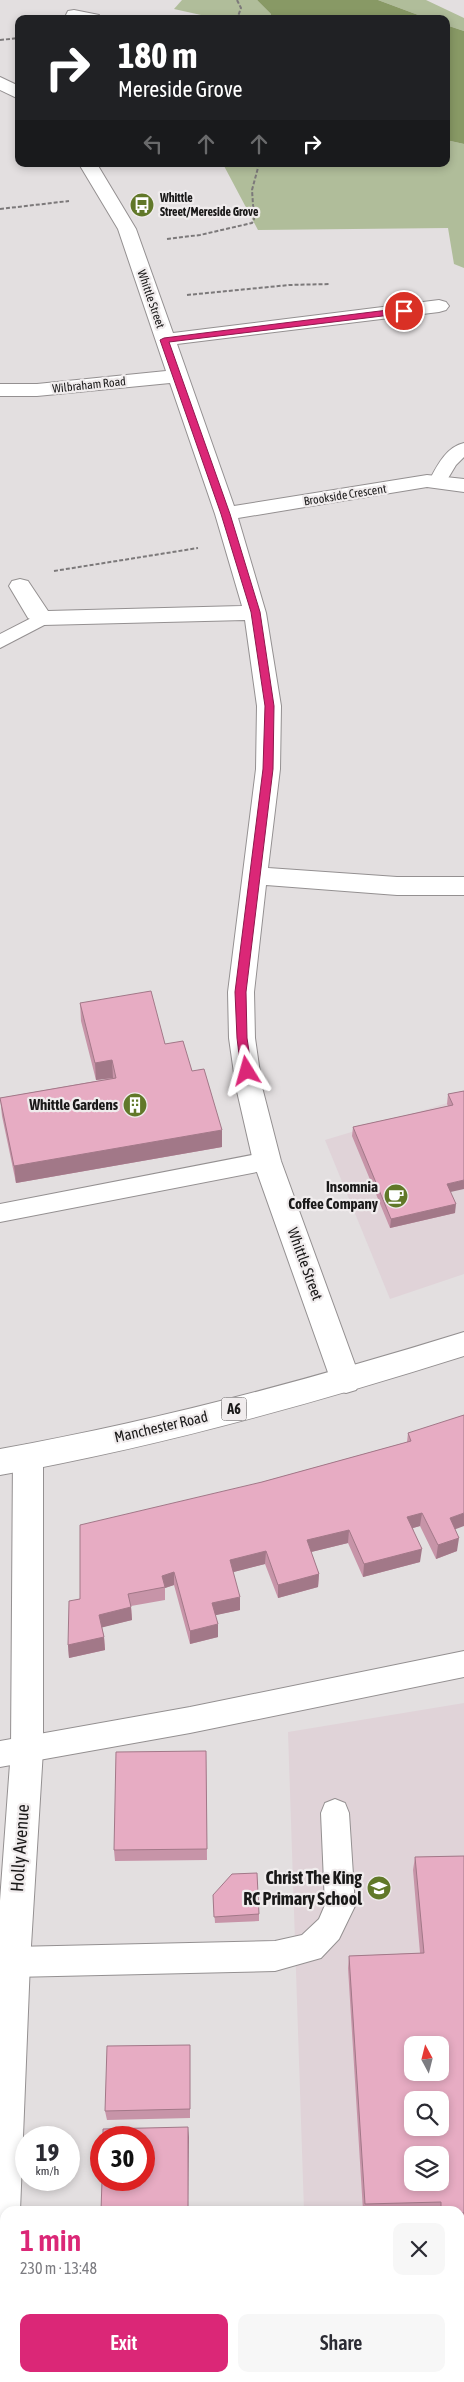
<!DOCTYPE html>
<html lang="en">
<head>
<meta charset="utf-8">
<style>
  :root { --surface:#fff; --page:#f7f7f7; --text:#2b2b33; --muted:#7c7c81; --accent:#db2777 }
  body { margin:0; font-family:"Asap Condensed",sans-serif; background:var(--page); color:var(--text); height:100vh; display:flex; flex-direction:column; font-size:19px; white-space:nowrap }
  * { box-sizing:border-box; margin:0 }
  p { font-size:16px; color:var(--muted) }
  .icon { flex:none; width:28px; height:28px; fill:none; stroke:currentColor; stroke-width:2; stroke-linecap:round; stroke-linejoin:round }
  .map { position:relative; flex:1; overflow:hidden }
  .side { position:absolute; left:0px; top:2206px; width:465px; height:176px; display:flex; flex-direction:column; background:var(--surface); border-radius:15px 15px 0 0; box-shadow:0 2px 8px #0003 }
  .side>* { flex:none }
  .hud { position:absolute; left:15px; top:15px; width:435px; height:152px; border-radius:10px; box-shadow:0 2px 8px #0003; background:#202124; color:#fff; overflow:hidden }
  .needle { width:32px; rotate:353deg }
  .tools { position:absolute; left:404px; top:2036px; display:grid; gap:10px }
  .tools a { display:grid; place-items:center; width:45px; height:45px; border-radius:10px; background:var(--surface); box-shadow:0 2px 8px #0003; font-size:25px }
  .speed { position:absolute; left:15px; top:2126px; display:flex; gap:10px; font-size:25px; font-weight:700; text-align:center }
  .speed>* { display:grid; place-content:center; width:65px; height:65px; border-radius:50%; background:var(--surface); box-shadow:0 2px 8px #0003; line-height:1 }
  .speed small { font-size:12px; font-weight:400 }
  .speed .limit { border:8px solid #d22; background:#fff; color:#111 }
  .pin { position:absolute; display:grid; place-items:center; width:42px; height:42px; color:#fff; margin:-21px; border:2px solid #fff; border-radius:50%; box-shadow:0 1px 5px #0007 }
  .me { position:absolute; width:55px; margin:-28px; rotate:352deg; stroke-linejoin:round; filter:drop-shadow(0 0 4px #0008) }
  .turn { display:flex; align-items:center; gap:18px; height:105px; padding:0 20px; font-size:22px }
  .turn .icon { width:65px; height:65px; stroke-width:2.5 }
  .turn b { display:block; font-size:35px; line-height:42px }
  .lanes { display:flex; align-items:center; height:48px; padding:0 20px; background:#0003; justify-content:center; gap:25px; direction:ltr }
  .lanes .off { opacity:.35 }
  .round { display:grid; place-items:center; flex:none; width:52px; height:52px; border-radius:10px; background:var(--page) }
  .overview { display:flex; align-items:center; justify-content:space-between; height:85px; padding:0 20px }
  h1 { font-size:30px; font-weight:600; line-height:38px; color:var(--accent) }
  .button { display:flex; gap:10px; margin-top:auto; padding:10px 20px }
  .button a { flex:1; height:58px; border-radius:10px; background:var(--accent); color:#fff; font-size:20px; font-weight:600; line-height:58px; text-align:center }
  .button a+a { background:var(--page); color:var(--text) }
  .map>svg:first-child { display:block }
  .built { fill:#e0d3d8; fill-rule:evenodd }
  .green { fill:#b0bd9a }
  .water { fill:#889965 }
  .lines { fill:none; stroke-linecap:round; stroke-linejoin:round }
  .lane-casing { stroke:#949091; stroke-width:2 }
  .street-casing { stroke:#949091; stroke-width:2 }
  .primary-casing { stroke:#949091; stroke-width:2 }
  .path { stroke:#7c797a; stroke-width:2; stroke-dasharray:4 2; stroke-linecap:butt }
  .lane { fill:#fff; fill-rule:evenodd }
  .street { fill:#fff; fill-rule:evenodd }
  .primary { fill:#fff; fill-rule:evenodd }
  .wall { fill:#c794a8 }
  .shaded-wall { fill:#a27888 }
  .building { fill:#e7acc3; stroke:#a27888; fill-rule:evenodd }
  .route { fill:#db2777; stroke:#8e194d }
  .labels { text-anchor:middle; stroke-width:4.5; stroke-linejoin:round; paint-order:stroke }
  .far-poi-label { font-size:12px; font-weight:bold; fill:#1a1919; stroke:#f0eced; text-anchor:start }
  .far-street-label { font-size:12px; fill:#1a1919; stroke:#f0eced }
  .shield { fill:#f0eced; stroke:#5a5859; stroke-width:1 }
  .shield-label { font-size:14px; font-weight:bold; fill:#1a1919 }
  .poi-label { font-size:15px; font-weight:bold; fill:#1a1919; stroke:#f0eced; text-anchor:end }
  .street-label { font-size:15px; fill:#1a1919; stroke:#f0eced }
  .near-street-label { font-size:18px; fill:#1a1919; stroke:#f0eced }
  .near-poi-label { font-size:18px; font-weight:bold; fill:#1a1919; stroke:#f0eced; text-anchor:end }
</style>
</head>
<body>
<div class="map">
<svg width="464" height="2382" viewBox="0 0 464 2382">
  <rect width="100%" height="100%" fill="#e3dfe0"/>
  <g class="built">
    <path d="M464,1098V1274L390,1299L325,1140Z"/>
    <path d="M464,1703V2382H310V2378H460V2211H304L288,1732ZM412,2045H440V2072H412ZM412,2100H440V2128H412ZM412,2155H440V2182H412Z"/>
  </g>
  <g class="green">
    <path d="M182,0H257L271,14L270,19H219L174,9Z"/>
    <path d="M378,0H426L464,18V31L446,25V19H429Z"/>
    <path d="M446,140L464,144V268L454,264L448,228L258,230L223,164H446Z"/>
  </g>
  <g class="water">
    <path d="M257,0H378L429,19H270L271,14Z"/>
    <path d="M446,25L464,31V144L446,140Z"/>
  </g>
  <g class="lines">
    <defs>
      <g id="lane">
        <path d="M464,443V457L456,465L444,485H432L429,481C437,466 446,447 464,443Z"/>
        <path d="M43,612L50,614L53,618L50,622L0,648V634Z"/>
        <path d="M267,1152L275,1155L279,1161L275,1167L267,1170L0,1222V1204Z"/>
        <path d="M464,1651V1677L190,1733L0,1767V1741L190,1707Z"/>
        <path d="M335,1799L345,1803L349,1813L355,1906L339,1939L321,1958L275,1971L13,1977L2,1972L0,1957L2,1952L13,1947L275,1941L302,1935L319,1919L325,1905L321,1813L325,1803Z"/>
      </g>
      <g id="street">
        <path d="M74,10L99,15L101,19H68L66,15L68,11Z"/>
        <path d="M0,77L19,86V99L0,90Z"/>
        <path d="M79,164H97L136,229L173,333L439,300L446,302L449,306L446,310L439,312L177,344L234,506L427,475L464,479V492L427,487L238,518L266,613L281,706L280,769L268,868L397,877H464V895H397L266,885L254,992L255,1038L262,1087L281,1161L361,1381L356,1390L346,1393L336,1390L331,1381L253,1161L236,1087L229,1038L228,992L256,769L257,706L245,620L43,625L28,618L9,586L12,581L20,579L28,581L48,611L242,606L215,514L170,383L37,396H0V384H37L166,371L118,229Z"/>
        <path d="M28,1444L39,1448L43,1457V1750L30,1962L20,2211H5V2256L0,2258V1901L11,1750L13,1457L17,1448Z"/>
      </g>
      <path id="primary" d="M464,1332V1356C312,1404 157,1447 0,1475V1449C157,1421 312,1379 464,1332Z"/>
    </defs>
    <use href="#lane" class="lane-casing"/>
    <use href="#street" class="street-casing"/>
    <use href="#primary" class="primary-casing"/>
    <g class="path">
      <path d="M237,0L241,8L237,19"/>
      <path d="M0,40L19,38"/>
      <path d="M0,209L69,201"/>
      <path d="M167,239L200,235L252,223L254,219L252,190L259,164"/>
      <path d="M187,295L289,285L330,284"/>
      <path d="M54,571L198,548"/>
    </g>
    <use href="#lane" class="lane"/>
    <use href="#street" class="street"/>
    <use href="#primary" class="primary"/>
  </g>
  <g class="wall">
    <path d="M80,1003L165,1044L192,1071L222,1147L16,1183L2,1116L0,1098L113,1078L96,1080L81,1021Z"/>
    <path d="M464,1091L450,1192L455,1213L390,1228L352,1136L353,1127L448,1106L447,1104L448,1094Z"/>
    <path d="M408,1433L455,1529L457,1551L436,1559L420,1526L413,1528L420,1562L363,1577L348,1543L311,1552L319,1574L318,1587L278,1598L265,1564L233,1572L240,1610L215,1615L218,1637L190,1644L174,1585L165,1588V1600L131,1606L132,1620L102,1627L104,1637L105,1650L69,1658L68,1645L80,1599L262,1482L407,1442Z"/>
    <path d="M206,1751L207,1860L115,1861L114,1850Z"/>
    <path d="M464,1856V2223H460V2211H363L348,1968L349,1956L420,1953L413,1870L415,1857Z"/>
    <path d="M213,1895L259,1914V1921L215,1923Z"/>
    <path d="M190,2045V2118L107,2120L105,2111Z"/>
    <path d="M409,2378H460L464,2382H409Z"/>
  </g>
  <g class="shaded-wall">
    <path d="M112,1060L113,1078L96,1080L95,1063Z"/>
    <path d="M222,1130V1147L16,1183L14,1166Z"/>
    <path d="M464,1180V1189L446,1193L447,1184Z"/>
    <path d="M456,1204L455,1213L390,1228L391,1219Z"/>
    <path d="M422,1513L420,1526L406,1530L407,1517Z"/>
    <path d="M464,1513V1526L448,1532L450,1518Z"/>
    <path d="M349,1530L348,1543L307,1553V1540Z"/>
    <path d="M459,1538L457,1551L436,1559L438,1545Z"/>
    <path d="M422,1549L420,1562L363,1577L364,1564Z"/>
    <path d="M266,1551L265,1564L230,1573V1560Z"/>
    <path d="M174,1572V1585L165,1588L162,1576Z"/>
    <path d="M319,1574L318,1587L278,1598V1585Z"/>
    <path d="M240,1597V1610L212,1616V1603Z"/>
    <path d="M131,1607L132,1620L100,1628L99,1615Z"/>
    <path d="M218,1624V1637L190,1644V1631Z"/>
    <path d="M104,1637L105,1650L69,1658L68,1645Z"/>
    <path d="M188,2127L189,2137L188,2211Z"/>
  </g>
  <g class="building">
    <path d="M151,991L165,1044L183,1041L192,1071L204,1069L222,1130L14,1166L0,1098L116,1078L112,1060L95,1063L80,1003Z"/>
    <path d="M464,1091V1180L447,1184L456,1204L391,1219L353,1127L453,1105L448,1094Z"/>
    <path d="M464,1415V1513L450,1518L459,1538L438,1545L422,1513L407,1517L422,1549L364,1564L349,1530L307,1540L319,1574L278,1585L266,1551L230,1560L240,1597L212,1603L218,1624L190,1631L174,1572L162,1576L165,1587L128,1594L131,1607L99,1615L104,1637L68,1645L69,1601L80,1599V1525L262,1482L411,1441L408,1433Z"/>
    <path d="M206,1751L207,1849L114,1850L116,1752Z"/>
    <path d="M464,1856V2213H460V2211H441V2202L365,2204L349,1956L424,1953L415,1857ZM412,2045H440V2072H412ZM412,2100H440V2128H412ZM412,2155H440V2182H412Z"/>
    <path d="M257,1873L259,1914L214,1917L213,1895L232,1874Z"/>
    <path d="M190,2045V2109L105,2111L107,2046Z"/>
    <path d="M188,2127V2211H101L102,2180H144V2138H103V2129Z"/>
    <path d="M464,2258V2382H412L411,2378H460V2259Z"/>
    <rect x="97" y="2378" width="87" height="4"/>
  </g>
  <path class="route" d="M404,308L407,309V313L169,342L230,514L260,612L274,706L273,769L246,992L247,1038L252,1071L247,1075L241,1071L237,1038L235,992L263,769L265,706L251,612L221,514L160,340L164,338Z"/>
  <defs>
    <symbol id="bus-disc" viewBox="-11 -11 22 22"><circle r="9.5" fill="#617829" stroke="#f0eced"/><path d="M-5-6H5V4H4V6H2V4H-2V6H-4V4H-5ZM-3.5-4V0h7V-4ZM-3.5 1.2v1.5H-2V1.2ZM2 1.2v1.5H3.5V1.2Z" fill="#fff"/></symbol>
    <symbol id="building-disc" viewBox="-11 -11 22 22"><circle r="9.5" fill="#617829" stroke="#f0eced"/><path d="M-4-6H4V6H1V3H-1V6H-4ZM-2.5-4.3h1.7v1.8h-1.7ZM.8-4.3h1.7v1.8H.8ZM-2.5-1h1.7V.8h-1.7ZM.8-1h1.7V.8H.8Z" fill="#fff"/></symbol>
    <symbol id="cafe-disc" viewBox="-11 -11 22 22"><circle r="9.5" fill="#617829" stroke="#f0eced"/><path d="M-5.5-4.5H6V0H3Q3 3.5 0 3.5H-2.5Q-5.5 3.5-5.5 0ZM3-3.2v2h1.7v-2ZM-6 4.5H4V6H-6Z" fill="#fff"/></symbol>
    <symbol id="school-disc" viewBox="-11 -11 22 22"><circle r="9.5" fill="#617829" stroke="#f0eced"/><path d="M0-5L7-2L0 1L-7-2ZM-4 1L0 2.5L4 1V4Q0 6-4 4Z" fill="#fff"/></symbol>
  </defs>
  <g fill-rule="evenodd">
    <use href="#bus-disc" x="128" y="191" width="28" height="28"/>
    <use href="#building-disc" x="121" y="1091" width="28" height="28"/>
    <use href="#cafe-disc" x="382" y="1182" width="28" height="28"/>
    <use href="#school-disc" x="365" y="1874" width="28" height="28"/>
  </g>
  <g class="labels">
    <g class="far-poi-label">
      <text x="160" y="202">Whittle<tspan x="160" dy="14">Street/Mereside Grove</tspan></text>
    </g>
    <g class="far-street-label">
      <text transform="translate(151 299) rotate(71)" y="4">Whittle Street</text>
      <text transform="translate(89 385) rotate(-6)" y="4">Wilbraham Road</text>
      <text transform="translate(345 495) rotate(-9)" y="4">Brookside Crescent</text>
    </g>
    <rect class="shield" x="221.5" y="1397.5" width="25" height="23" rx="4"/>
    <g class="shield-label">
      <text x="234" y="1414">A6</text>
    </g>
    <g class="poi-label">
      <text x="118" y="1110">Whittle Gardens</text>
      <text x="378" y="1192">Insomnia<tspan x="378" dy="17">Coffee Company</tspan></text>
    </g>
    <g class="street-label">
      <text transform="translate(305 1264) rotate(70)" y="5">Whittle Street</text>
      <text transform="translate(161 1427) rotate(-13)" y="5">Manchester Road</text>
    </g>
    <g class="near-street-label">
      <text transform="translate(20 1848) rotate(-86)" y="6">Holly Avenue</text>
    </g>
    <g class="near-poi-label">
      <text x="362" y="1884">Christ The King<tspan x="362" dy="21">RC Primary School</tspan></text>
    </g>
  </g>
</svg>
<div class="tools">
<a><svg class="needle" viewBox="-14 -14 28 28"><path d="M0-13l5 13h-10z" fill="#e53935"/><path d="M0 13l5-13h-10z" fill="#7c7c81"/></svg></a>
<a><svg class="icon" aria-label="search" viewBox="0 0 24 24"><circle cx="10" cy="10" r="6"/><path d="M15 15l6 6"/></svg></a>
<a><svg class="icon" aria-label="layers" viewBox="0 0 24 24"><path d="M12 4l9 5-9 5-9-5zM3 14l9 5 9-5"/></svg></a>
</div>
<div class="speed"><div>19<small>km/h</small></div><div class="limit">30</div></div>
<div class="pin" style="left:404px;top:311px;background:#d93025"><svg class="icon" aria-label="arrive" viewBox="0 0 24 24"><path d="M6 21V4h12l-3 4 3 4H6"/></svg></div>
<svg class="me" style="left:247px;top:1071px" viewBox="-20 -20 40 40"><path d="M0-17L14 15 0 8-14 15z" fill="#db2777" stroke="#fff" stroke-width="4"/></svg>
<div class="hud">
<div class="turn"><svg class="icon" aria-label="right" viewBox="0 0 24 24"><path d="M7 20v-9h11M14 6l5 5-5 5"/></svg><div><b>180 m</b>Mereside Grove</div></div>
<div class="lanes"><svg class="icon off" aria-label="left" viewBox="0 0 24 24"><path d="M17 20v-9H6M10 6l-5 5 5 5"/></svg><svg class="icon off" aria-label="ahead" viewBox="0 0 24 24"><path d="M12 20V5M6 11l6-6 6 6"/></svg><svg class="icon off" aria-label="ahead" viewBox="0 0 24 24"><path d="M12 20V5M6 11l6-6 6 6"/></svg><svg class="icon" aria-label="right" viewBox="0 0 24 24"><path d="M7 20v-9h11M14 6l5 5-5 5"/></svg></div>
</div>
<section class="side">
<div class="overview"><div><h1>1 min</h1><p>230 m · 13:48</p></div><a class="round"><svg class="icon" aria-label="close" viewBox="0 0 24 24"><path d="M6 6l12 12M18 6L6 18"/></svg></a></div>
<div class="button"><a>Exit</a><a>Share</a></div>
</section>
</div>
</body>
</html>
